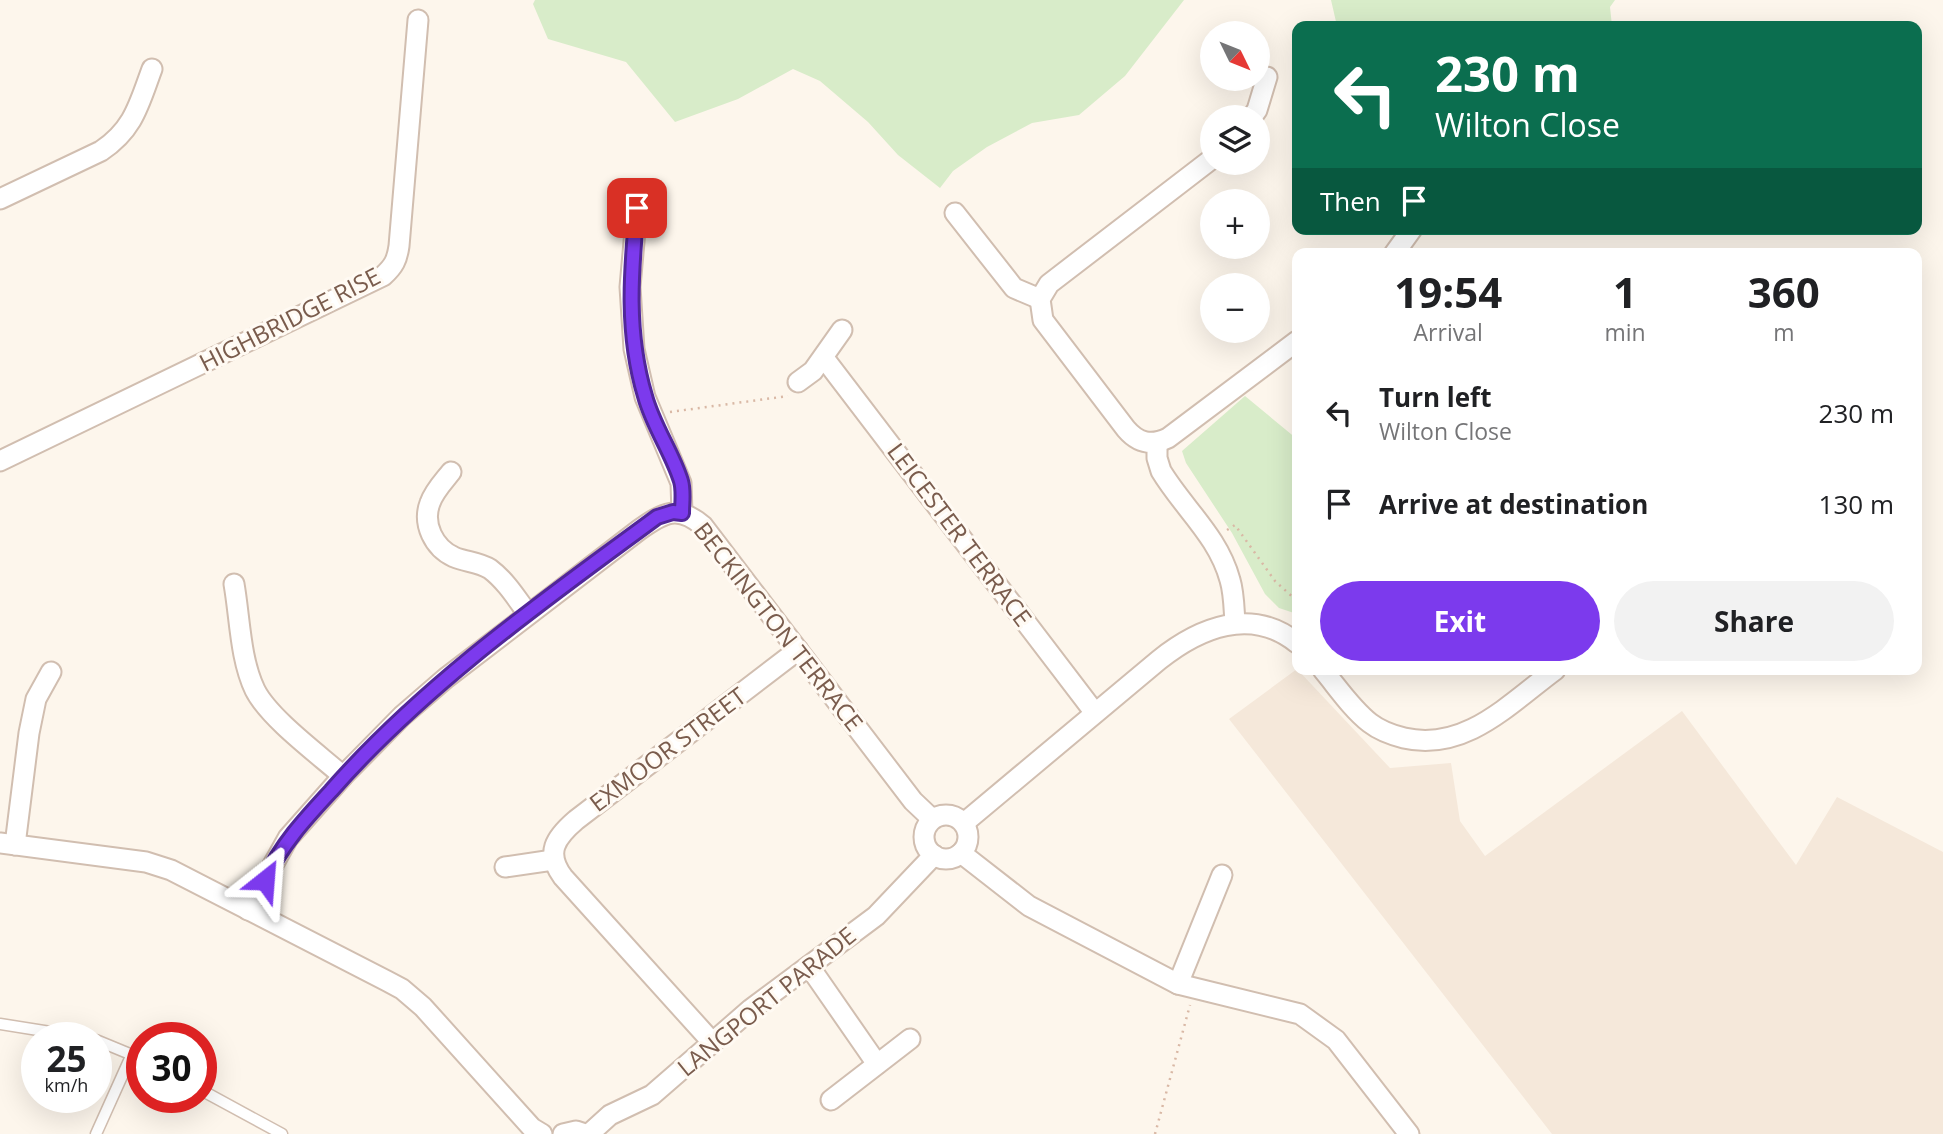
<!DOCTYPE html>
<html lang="en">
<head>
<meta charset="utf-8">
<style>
  :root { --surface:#fff; --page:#f2f2f2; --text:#202124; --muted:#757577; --accent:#7c3aed }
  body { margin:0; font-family:"Open Sans",sans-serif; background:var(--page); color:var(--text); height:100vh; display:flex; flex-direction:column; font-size:26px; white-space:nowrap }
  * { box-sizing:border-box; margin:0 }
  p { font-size:23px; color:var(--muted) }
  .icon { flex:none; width:38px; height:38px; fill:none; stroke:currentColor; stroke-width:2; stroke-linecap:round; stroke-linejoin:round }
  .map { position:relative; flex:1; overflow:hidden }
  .panel { position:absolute; left:1292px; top:248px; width:630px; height:427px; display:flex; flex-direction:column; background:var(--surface); border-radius:14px; box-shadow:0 7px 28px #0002 }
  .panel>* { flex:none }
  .banner { position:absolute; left:1292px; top:21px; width:630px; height:214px; border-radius:14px; box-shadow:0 7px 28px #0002; background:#0b6e4f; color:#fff; overflow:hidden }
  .needle { width:46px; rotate:133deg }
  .buttons { position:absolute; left:1200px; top:21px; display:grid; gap:14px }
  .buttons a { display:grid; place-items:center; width:70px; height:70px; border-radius:50%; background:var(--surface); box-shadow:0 7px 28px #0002; font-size:35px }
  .speed { position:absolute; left:21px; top:1022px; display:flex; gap:14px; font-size:35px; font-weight:700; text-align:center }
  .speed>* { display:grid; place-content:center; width:91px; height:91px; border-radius:50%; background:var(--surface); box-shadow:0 7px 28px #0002; line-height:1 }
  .speed small { font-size:18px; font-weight:400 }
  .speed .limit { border:10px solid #d22; background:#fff; color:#111 }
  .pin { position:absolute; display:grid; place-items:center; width:60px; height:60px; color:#fff; margin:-30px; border-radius:14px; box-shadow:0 4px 10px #0006 }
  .me { position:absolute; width:77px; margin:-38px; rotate:28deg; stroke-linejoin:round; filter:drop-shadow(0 0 5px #0008) }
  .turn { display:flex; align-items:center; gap:24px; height:147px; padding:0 28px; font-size:32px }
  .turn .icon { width:91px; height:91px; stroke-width:2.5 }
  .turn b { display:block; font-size:49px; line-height:60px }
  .then { display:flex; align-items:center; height:66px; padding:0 28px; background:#0003; gap:14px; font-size:26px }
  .eta { display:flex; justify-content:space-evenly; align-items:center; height:119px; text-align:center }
  .eta b { font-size:42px; font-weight:700; line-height:49px }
  .action { display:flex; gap:14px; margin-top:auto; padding:14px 28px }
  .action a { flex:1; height:80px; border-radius:42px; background:var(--accent); color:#fff; font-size:28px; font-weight:700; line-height:80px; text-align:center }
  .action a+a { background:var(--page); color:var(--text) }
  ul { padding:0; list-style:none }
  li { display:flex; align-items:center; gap:21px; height:91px; padding:0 28px }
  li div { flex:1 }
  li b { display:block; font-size:26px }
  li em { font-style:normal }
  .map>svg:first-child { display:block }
  .residential { fill:#f5e8da }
  .green { fill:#d8ecc9 }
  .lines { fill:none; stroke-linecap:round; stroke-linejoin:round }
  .service-casing { stroke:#d1beb0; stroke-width:13 }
  .minor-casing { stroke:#d1beb0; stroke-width:23 }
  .path { stroke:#d9b8a5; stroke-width:2.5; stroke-dasharray:2 5; stroke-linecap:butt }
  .service { stroke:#fff; stroke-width:10 }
  .minor { stroke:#fff; stroke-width:19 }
  .route-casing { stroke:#51269a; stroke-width:18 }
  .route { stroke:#7c3aed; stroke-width:12 }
  .labels { text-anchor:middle; stroke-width:6; stroke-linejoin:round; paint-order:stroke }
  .street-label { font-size:24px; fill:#7a5c4d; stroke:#fffaf3 }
</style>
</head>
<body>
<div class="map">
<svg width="1943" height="1134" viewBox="0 0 1943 1134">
  <rect width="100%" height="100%" fill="#fdf6ec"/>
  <path class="residential" d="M1297,669L1390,768L1451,763L1460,821L1485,856L1682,711L1796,865L1837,797L1943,852V1134H1552L1229,719Z"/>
  <g class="green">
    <path d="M535,0H1184L1125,76L1079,115L1032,123L987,147L953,171L940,188L898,155L868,122L820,81L793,69L738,99L675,122L626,62L548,39L533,4Z"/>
    <path d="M1331,0H1615L1610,7L1612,26H1337Z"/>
    <path d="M1245,396L1297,439V614L1279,608L1265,594L1232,533L1186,463L1182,451Z"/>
  </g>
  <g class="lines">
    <defs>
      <g id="service">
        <path d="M0,1024L88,1038"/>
        <path d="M96,1040L142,1059"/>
        <path d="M201,1090L282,1134"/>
        <path d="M96,1134L132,1054"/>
      </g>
      <g id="minor">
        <path d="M1252,117L1257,110L1267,77"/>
        <path d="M1213,158L1049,284L1040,299L1043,320L1126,429C1138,443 1151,446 1168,438L1297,341"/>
        <path d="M0,199L101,151C134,129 139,104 152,69"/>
        <path d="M637,208L630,287L634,349L645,397L681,483L682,513"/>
        <path d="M955,213L1014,288L1040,299"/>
        <path d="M1394,254L1412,229"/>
        <path d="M824,358L1095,713"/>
        <path d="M798,382L813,371L842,330"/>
        <path d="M1157,443V458L1161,471C1184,509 1218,536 1230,580C1234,593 1234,609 1235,623"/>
        <path d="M0,461L383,276C394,266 397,260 399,246L418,20"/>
        <path d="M451,472C444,481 434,491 430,503C422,524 434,548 454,557C466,562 479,562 490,569C506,581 517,599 528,614"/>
        <path d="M234,584C240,618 240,659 255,690C269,718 318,754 343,776"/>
        <path d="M1323,670C1338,688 1352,709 1370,723C1379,730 1392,735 1404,738C1465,752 1509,704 1555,670"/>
        <circle cx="946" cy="837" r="22"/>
        <path d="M964,823L1159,660C1199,628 1251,606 1297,643"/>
        <path d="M0,843L146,862L171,870L387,981L402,989L423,1007L532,1128L542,1134"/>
        <path d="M15,845L29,733L36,699L51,672"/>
        <path d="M961,853L1029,906L1178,984L1300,1014L1336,1040L1409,1134"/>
        <path d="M505,867L553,860"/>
        <path d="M248,910L288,838L343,776L402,716L446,678L639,530C663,513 678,504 703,526L913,801L932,819"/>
        <path d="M809,966L877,1064"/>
        <path d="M1178,984L1222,875"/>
        <path d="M712,1042L563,877C545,853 555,838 576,820L798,650"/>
        <path d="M831,1100L910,1039"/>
        <path d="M563,1134L576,1131L585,1134"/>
        <path d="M589,1134L610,1115L652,1095L751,1009L876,916L934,855"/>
      </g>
    </defs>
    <use href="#service" class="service-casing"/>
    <use href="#minor" class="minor-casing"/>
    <g class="path">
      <path d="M670,412L788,396"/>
      <path d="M1227,530L1235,525L1275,581L1297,601"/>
      <path d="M1155,1134L1190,1005"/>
    </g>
    <use href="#service" class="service"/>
    <use href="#minor" class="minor"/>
  </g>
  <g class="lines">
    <defs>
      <path id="route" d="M265,880C281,845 305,819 331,791C425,684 543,601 657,517L673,512L682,513C682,503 684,491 681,481C672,452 653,426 645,396C626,333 631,272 637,208"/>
    </defs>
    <use href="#route" class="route-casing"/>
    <use href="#route" class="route"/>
  </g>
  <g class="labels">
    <g class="street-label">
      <text transform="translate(290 320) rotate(-27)" y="8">HIGHBRIDGE RISE</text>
      <text transform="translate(959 535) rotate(53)" y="8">LEICESTER TERRACE</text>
      <text transform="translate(778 627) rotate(52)" y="8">BECKINGTON TERRACE</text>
      <text transform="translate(668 750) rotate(-37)" y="8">EXMOOR STREET</text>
      <text transform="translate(767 1002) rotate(-39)" y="8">LANGPORT PARADE</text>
    </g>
  </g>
</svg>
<div class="buttons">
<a><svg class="needle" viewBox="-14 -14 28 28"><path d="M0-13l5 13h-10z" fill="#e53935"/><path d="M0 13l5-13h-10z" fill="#757577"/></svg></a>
<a><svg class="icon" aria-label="layers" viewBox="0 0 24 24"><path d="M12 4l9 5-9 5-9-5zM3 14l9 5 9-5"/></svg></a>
<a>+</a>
<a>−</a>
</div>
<div class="speed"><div>25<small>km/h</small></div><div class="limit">30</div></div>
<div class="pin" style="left:637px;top:208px;background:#d93025"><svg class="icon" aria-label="arrive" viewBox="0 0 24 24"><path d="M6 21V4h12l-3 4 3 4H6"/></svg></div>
<svg class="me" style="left:265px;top:880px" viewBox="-20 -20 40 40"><path d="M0-17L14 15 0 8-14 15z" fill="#7c3aed" stroke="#fff" stroke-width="4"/></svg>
<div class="banner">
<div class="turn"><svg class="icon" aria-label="left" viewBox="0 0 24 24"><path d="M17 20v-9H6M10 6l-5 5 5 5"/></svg><div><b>230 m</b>Wilton Close</div></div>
<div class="then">Then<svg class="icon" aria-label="arrive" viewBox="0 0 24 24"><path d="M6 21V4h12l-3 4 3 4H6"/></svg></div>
</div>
<section class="panel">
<div class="eta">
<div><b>19:54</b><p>Arrival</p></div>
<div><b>1</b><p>min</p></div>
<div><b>360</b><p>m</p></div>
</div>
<ul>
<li><svg class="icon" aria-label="left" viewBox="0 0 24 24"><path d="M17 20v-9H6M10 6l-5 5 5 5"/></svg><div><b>Turn left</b><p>Wilton Close</p></div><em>230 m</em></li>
<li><svg class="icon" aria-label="arrive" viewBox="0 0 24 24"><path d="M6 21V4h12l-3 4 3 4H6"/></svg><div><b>Arrive at destination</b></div><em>130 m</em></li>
</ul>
<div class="action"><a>Exit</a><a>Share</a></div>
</section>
</div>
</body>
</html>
